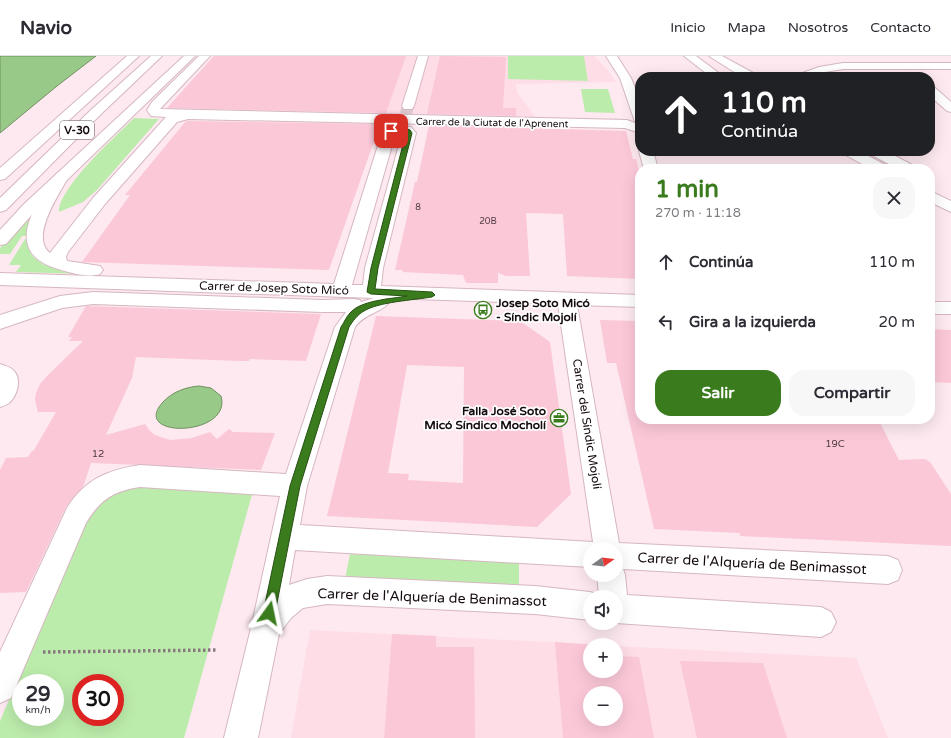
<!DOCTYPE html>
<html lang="es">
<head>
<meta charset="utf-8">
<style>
  :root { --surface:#fff; --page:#f7f7f7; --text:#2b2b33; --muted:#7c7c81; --line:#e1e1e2; --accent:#3a7c1d }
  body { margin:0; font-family:"Varela Round",sans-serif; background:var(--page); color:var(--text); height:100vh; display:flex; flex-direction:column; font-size:15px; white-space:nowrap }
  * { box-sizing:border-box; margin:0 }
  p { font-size:13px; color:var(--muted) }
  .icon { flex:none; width:22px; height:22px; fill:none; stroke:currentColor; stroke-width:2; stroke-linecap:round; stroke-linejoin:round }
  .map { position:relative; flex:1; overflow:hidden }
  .details { position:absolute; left:635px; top:108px; width:300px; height:260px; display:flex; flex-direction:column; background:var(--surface); border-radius:16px; box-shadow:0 4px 16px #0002 }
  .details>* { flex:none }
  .top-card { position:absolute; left:635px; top:16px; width:300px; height:84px; border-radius:16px; box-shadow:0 4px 16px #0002; background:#202124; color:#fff; overflow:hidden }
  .needle { width:26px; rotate:76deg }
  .fabs { position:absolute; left:583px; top:486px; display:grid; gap:8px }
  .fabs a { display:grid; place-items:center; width:40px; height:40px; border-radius:50%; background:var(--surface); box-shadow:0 4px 16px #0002; font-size:20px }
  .speed { position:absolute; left:12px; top:618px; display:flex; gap:8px; font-size:20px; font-weight:700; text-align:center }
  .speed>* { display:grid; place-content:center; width:52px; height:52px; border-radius:50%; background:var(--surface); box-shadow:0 4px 16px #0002; line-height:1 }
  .speed small { font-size:10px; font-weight:400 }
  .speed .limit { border:6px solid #d22; background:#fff; color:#111 }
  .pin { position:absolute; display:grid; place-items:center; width:34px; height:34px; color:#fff; margin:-17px; border-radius:8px; box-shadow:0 2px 6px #0006 }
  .me { position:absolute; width:44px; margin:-22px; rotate:12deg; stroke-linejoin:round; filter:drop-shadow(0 0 3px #0008) }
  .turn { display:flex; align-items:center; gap:14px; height:84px; padding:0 20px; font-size:18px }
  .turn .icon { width:52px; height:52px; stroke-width:2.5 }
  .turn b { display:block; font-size:28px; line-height:34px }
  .round { display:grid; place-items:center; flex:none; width:42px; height:42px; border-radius:16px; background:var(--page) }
  .headline { display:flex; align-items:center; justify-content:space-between; height:68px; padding:0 20px }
  h1 { font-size:24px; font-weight:700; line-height:30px; color:var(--accent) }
  .cta { display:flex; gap:8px; margin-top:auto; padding:8px 20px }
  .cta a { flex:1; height:46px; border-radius:16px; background:var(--accent); color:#fff; font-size:16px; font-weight:700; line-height:46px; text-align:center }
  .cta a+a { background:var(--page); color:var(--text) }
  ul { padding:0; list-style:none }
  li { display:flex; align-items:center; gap:12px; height:60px; padding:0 20px }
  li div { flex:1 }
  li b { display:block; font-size:15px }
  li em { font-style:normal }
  header { display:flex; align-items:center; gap:24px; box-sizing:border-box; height:56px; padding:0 20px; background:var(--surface); border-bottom:1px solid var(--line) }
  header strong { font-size:19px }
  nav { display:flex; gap:22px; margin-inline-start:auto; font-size:14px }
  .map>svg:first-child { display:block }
  .built { fill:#fedde7; fill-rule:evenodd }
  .green { fill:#bcecac; fill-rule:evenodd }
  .water { fill:#98c988; stroke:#719063 }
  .building { fill:#fbc8d8; fill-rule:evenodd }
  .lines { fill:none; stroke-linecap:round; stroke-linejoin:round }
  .minor-tunnel { stroke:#dac8cd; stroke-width:12; stroke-dasharray:12 6; stroke-linecap:butt }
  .minor-casing { stroke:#d6b7c1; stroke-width:2 }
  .major-casing { stroke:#d6b7c1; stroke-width:2 }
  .highway-casing { stroke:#d6b7c1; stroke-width:2 }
  .path { stroke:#87787d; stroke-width:3.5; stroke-dasharray:2.5 2.5; stroke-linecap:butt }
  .minor { fill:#fff; fill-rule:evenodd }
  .major { fill:#fff; fill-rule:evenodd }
  .highway { fill:#fff; fill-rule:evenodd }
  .route { fill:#3a7c1d; stroke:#265113 }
  .labels { text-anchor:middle; stroke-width:3.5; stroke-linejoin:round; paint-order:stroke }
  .far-number-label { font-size:9px; fill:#4e3a40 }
  .far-street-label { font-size:10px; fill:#150b0e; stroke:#fff }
  .number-label { font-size:10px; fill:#4e3a40 }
  .shield { fill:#fff; stroke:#5b5456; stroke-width:1 }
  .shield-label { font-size:11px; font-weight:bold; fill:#150b0e }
  .street-label { font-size:12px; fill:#150b0e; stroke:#fff }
  .poi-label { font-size:12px; font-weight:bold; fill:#150b0e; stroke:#fff; text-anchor:start }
  .near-street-label { font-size:14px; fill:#150b0e; stroke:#fff }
</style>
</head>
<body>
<header>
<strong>Navio</strong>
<nav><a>Inicio</a><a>Mapa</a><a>Nosotros</a><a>Contacto</a></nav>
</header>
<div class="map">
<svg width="951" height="682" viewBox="0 0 951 682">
  <rect width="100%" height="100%" fill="#fde9ef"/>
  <g class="built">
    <path d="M214,0H594L607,13L616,26L516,28L517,36L535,61L167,52Z"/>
    <path d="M310,574L606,589H590V615H616V590L856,602L888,682H291ZM590,637H616V663H590Z"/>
  </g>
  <g class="green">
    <path d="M508,0H584L588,25L508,23Z"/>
    <path d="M581,33H608L615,57L585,56Z"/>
    <path d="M134,62L159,63L97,134L83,146L59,156C58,132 116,80 134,62Z"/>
    <path d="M33,155H35L27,180H22L10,198H0V192Z"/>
    <path d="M25,183L28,184C29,188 29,195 32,199C44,214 68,215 85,218L16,216L21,209H9Z"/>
    <path d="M135,429L253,435L184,682H0V665L88,458L107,437ZM21,627H55V661H21ZM81,627H115V661H81Z"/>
    <path d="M350,498L519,506V532L345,523Z"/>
  </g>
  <g class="water">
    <path d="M0,0H96L57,30L0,77Z"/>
    <path d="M199,330L211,332L221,340C233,381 129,383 163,346C172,336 186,331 199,330Z"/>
  </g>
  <g class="building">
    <path d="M214,0H406L386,57L167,52Z"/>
    <path d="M440,0L506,1L503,52H516V60L427,58Z"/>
    <path d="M186,65L380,68L329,214L82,206L130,139H125Z"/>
    <path d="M429,69L626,75L633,103H636L640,119V223L567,220L563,158L526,157L530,220H506L498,217V227H466L463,219L402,216L403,214H395L415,126H417Z"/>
    <path d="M86,250L321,258L306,305L250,303L249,305H239L136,301L132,322L106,379L145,368L149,374L155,379L170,384L192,382L210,376L217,383L229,373L233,376L275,377L261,414L91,407L83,431L66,451L26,536L0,537V414L6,402L28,401L31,396L34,394L56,356H38L35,344L36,337L40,328L47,320L83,285H69L72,281H68Z"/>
    <path d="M376,260L520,265L550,286L571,438L537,471L327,460ZM407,309L464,311L463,427L408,424L409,418L388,417Z"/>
    <path d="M600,264L640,265V363H878L899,404L925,403L930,406L951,438V490L740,480V477L654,473L616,307H607Z"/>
    <path d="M930,273L951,274V327L930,326Z"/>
    <path d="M392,578L436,580V591H474L475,682H384Z"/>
    <path d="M555,586L597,589H590V615H616V600L639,601L654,682H563ZM590,637H616V663H590Z"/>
    <path d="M680,605L763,607L787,682H697Z"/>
  </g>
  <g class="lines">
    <path class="minor-tunnel" d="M406,58L408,50"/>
    <defs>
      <g id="minor">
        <path d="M199,0H210L160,53L627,64L640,69V77L625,72L188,63L177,66L105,148L68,196L66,201L67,205L100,210L103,214L100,218C87,222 71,217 58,213C1,196 35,149 57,117L62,116L67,117L69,120C60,137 29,181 50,197L93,142L166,61L151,60L147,54L152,46Z"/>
        <path d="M418,0H428L414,50L412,53H404L402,50Z"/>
        <path d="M606,0H617L631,22L640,44V67L635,66L634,63L620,22Z"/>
        <path d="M843,7H951V13H843L825,16L812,21H795L797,19L819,11Z"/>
        <path d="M930,30L934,31L951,46V56L947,55L930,40Z"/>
        <path d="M395,69L411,71L416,77L383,212L381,230L640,239V251L577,249L619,487L888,500L898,504L902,514L898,524L888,528L623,513L625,519L627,539L821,551L831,556L836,566L831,576L821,581L616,567V541H590V564L535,558L327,548L303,552L291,562L279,578L258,682H224L251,572L280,440L140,431C113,435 100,444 86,467L11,642L0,647V596L67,452C85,423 108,414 140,409L286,418L335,271L346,256H322L93,248L62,252L0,273V259L60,240L93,236L322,244L353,243L360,244L361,246L374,242L0,229V217L334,228L382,77L390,70ZM398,77L402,78L365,212L363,229H352L395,79ZM385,242L558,248L593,486L300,469L307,430L355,271C365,257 383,256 388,247ZM590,493H616V519H597L599,539L590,536L535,530L327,520L307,523L289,529L295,494L590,511Z"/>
        <path d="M640,94V95H653L658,113H644L639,95Z"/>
        <rect x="930" y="246" width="21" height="12"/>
        <path d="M0,308C5,310 11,311 14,315C22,324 17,340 9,347C6,349 3,350 0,351Z"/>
      </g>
      <g id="major">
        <path d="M684,0H696L724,21H711Z"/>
        <path d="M709,0H722L757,19L759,21H743L739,19Z"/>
        <path d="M842,95H859L887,110L889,113H871L844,98Z"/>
        <path d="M868,95H886L914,110L916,113H898L870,98Z"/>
        <path d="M930,135L951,145V156L930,146Z"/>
      </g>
      <g id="highway">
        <path d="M127,0H139L5,123L0,124V112Z"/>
        <path d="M151,0H162L100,59L6,154L0,156V142L92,53Z"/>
        <path d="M184,0H195L36,154L6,188L0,189V174L24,148Z"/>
      </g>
    </defs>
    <use href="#minor" class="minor-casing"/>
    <use href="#major" class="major-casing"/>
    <use href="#highway" class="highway-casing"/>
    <path class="path" d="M43,596L218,594"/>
    <use href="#minor" class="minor"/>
    <use href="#major" class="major"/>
    <use href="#highway" class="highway"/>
  </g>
  <path class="route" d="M401,71L410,74L412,77L378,212L375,233L432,236L435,239L432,241C414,244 378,246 364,255C357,259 353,265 349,271L300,430L275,557L273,561L269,563L265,561L263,557L290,430L341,271C344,267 346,261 350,257C361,244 391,243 407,240L371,238L367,236L371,212L406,77L401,75L391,77L388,75Z"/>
  <defs>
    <symbol id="bus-ring" viewBox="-11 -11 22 22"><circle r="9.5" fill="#fff" stroke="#3a7c1d" stroke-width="1.5"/><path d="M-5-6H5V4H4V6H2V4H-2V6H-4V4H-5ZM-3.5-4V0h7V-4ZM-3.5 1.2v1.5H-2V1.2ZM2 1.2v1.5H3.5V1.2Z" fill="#3a7c1d"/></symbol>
    <symbol id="office-ring" viewBox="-11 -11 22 22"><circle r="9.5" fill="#fff" stroke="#3a7c1d" stroke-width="1.5"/><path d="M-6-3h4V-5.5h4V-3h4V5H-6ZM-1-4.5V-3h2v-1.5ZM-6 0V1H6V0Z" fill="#3a7c1d"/></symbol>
  </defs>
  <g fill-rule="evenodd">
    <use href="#bus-ring" x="473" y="244" width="20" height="20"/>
    <use href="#office-ring" x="549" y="352" width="20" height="20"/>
  </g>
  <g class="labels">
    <g class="far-number-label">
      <text x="418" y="154">8</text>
      <text x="488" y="168">20B</text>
    </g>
    <g class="far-street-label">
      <text transform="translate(492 66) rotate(1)" y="4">Carrer de la Ciutat de l'Aprenent</text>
    </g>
    <g class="number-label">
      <text x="835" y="391">19C</text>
      <text x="98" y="401">12</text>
    </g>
    <rect class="shield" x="60" y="65" width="34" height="18" rx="3"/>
    <g class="shield-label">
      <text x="77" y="78">V-30</text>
    </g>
    <g class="street-label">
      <text transform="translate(274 232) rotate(2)" y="4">Carrer de Josep Soto Micó</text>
      <text transform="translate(587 368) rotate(81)" y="4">Carrer del Síndic Mojolí</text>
    </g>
    <g class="poi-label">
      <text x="496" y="251">Josep Soto Micó<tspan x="496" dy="14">- Síndic Mojolí</tspan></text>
      <text x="546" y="359" text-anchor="end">Falla José Soto<tspan x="546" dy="14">Micó Síndico Mocholí</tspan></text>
    </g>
    <g class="near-street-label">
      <text transform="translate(752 507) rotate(3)" y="5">Carrer de l'Alquería de Benimassot</text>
      <text transform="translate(432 541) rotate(2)" y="5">Carrer de l'Alquería de Benimassot</text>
    </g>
  </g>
</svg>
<div class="fabs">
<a><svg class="needle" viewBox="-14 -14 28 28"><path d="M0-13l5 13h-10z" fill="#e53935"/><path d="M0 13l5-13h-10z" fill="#7c7c81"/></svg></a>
<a><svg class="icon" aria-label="sound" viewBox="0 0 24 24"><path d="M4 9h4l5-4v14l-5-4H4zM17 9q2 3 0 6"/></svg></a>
<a>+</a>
<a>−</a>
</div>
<div class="speed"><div>29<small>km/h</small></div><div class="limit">30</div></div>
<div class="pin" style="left:391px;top:75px;background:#d93025"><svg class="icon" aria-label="arrive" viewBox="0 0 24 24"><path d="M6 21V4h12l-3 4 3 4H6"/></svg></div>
<svg class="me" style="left:269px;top:557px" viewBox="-20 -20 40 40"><path d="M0-17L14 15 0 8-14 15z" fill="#3a7c1d" stroke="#fff" stroke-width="4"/></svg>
<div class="top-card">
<div class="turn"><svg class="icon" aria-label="ahead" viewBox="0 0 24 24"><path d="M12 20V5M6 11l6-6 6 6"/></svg><div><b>110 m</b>Continúa</div></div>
</div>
<section class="details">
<div class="headline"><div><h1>1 min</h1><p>270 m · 11:18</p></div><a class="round"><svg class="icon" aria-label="close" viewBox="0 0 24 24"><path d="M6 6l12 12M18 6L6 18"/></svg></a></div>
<ul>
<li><svg class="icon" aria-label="ahead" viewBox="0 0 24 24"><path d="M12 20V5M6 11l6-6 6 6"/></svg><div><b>Continúa</b></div><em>110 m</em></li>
<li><svg class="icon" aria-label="left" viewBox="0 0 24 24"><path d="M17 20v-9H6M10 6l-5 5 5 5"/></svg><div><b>Gira a la izquierda</b></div><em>20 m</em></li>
</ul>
<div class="cta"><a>Salir</a><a>Compartir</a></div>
</section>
</div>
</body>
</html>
